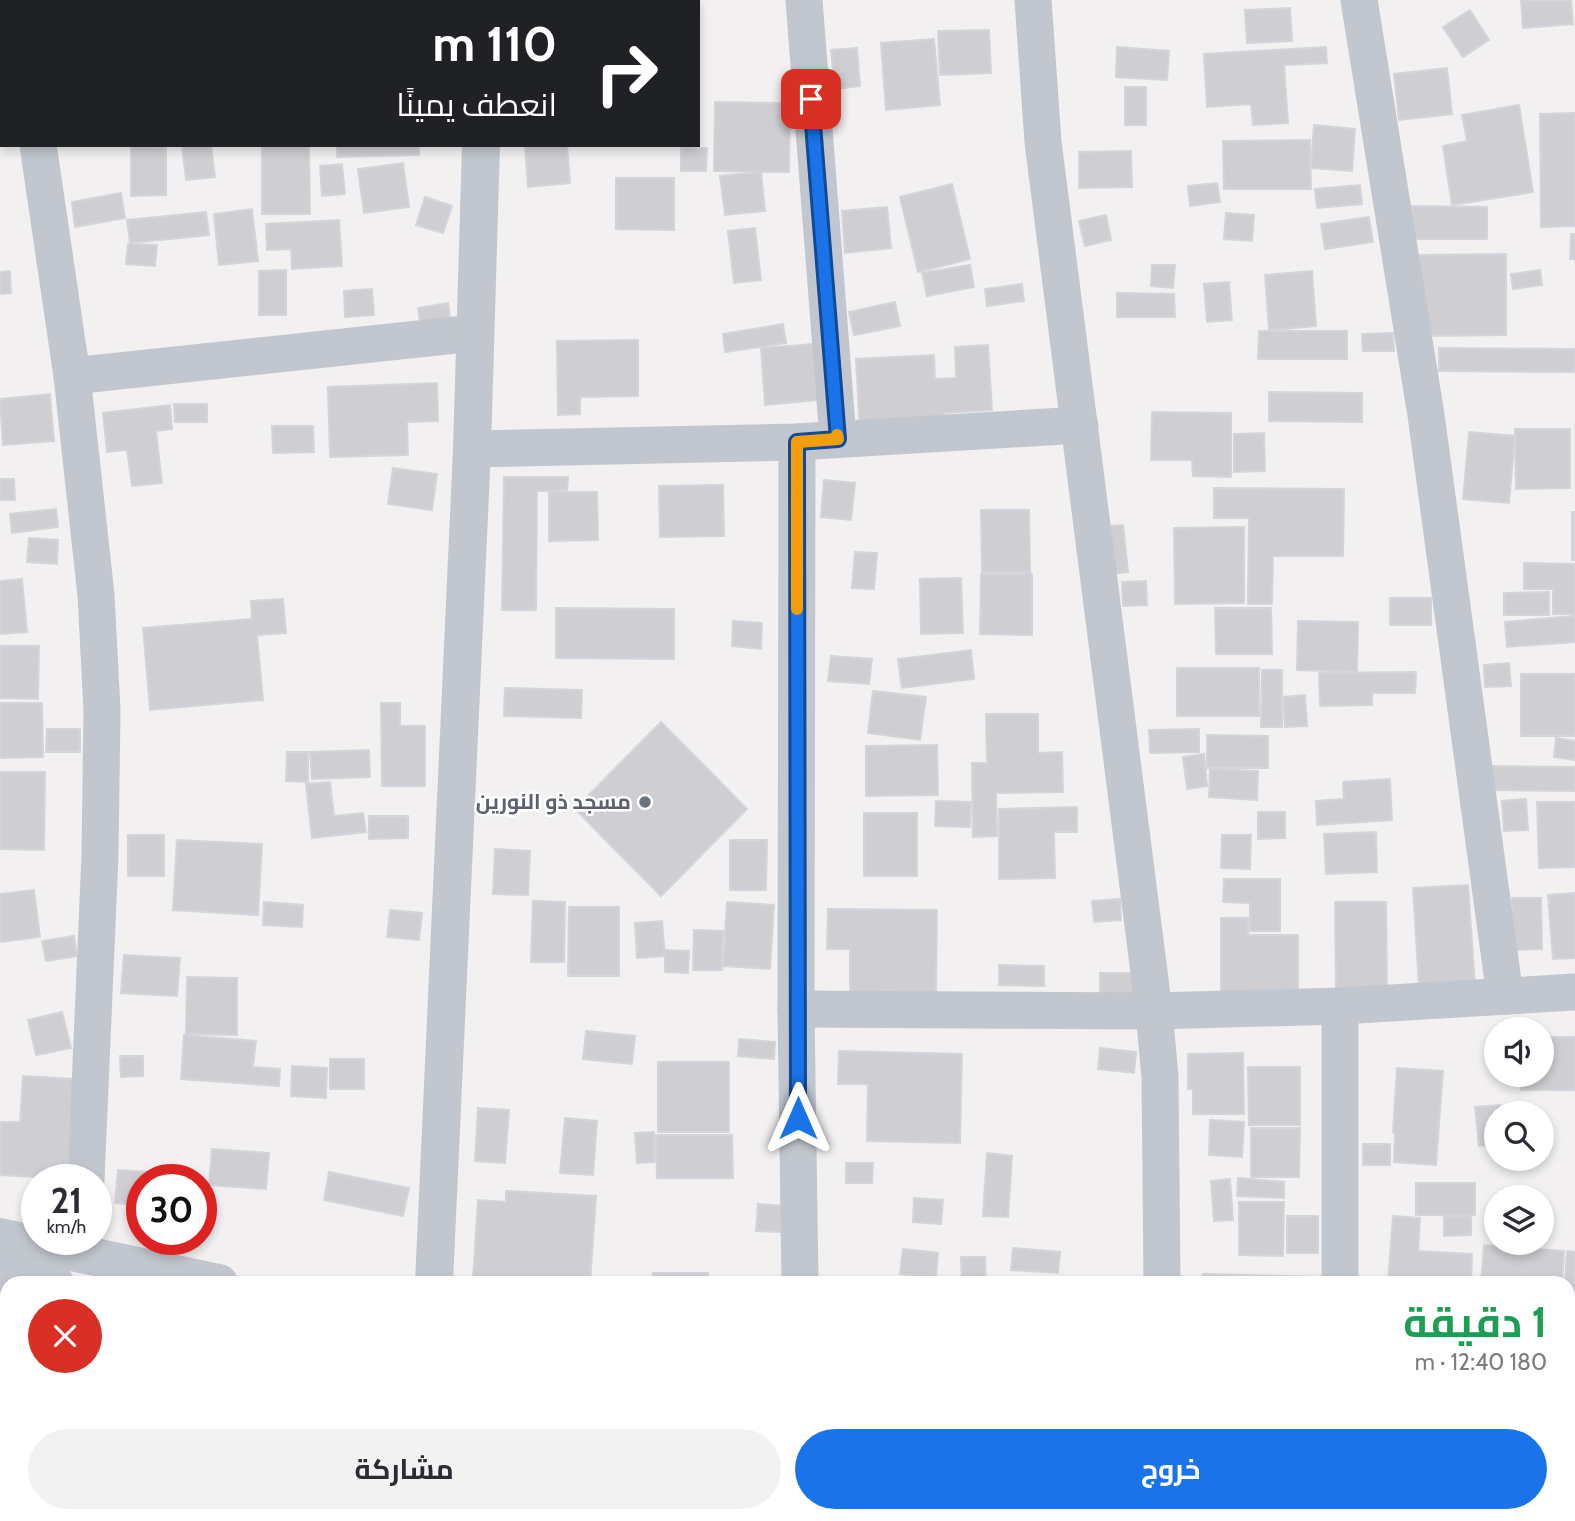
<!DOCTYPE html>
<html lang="ar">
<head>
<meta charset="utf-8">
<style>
  :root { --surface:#fff; --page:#f2f2f3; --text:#2b2b33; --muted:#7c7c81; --accent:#1a73e8 }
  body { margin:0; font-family:Cabin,Cairo,sans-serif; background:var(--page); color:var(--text); direction:rtl; height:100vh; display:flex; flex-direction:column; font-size:26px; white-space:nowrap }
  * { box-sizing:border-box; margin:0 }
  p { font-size:23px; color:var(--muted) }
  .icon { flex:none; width:38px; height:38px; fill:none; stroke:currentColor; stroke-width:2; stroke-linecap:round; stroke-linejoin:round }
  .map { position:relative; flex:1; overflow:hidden; direction:ltr }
  .panel { position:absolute; left:0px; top:1276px; width:1575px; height:247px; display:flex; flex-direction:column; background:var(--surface); border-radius:21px 21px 0 0; box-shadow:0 4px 10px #0003; direction:rtl }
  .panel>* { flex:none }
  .hud { position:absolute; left:0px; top:0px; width:700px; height:147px; box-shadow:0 4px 10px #0003; direction:rtl; background:#202124; color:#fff; overflow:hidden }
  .tools { position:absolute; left:1484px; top:1017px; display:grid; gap:14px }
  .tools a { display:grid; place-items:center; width:70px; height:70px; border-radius:50%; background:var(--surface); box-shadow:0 4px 10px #0003; font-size:35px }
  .speed { position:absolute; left:21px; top:1164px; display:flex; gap:14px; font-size:35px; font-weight:700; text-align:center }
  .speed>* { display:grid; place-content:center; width:91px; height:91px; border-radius:50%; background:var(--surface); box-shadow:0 4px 10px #0003; line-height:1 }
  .speed small { font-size:18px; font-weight:400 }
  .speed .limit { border:10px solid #d22; background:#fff; color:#111 }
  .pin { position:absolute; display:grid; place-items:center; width:60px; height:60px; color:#fff; margin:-30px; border-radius:14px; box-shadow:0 4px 10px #0006 }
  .me { position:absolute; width:77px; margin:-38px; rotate:0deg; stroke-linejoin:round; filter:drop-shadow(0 0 5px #0008) }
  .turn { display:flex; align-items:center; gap:24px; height:147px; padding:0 28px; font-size:32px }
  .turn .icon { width:91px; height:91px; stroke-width:2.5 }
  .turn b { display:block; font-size:49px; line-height:60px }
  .round { display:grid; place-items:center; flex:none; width:74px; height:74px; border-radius:37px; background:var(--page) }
  .headline { display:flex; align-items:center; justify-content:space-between; height:119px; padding:0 28px }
  h1 { font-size:42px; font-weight:700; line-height:52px; color:#1e9e55 }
  .button { display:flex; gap:14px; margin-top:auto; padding:14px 28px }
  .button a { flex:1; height:80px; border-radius:42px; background:var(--accent); color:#fff; font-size:28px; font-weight:700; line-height:80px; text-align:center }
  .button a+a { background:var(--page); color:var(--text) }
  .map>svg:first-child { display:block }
  .commercial { fill:#faf9eb }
  .building { fill:#ceced3; stroke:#d4d5da; stroke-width:2 }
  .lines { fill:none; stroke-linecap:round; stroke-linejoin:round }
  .minor { stroke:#c2c7cf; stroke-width:37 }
  .tertiary { stroke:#c2c7cf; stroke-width:38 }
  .route-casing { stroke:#114b97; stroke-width:18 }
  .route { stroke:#1a73e8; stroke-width:12 }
  .slow { stroke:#f59e0b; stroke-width:12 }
  .worship-dot { fill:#6b7280; stroke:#fff; stroke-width:2.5 }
  .labels { text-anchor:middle; stroke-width:5; stroke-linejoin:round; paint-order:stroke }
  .worship-label { font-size:21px; font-weight:bold; fill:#5b616d; stroke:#fff; text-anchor:end }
</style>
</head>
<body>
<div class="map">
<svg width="1575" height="1521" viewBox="0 0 1575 1521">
  <rect width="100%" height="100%" fill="#f2f0f0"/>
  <path class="commercial" d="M221,1516H685L683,1521H220Z"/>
  <g class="building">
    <rect x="143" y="0" width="50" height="2"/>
    <rect x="622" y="0" width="51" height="2"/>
    <path d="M1521,0H1571L1573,24L1523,28Z"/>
    <path d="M1290,8L1292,41L1247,43L1245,10Z"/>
    <path d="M1470,10L1489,40L1463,57L1443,27Z"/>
    <path d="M989,30L991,73L940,75L938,31Z"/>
    <path d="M934,39L940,105L886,110L881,43Z"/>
    <path d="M1117,47L1169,51L1167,80L1116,77Z"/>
    <path d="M1326,47L1327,63L1284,65L1288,123L1253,125L1251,104L1207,107L1204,54Z"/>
    <path d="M857,48L860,86L835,89L831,50Z"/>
    <path d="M0,68H2L0,112Z"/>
    <path d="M1447,68L1452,114L1399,120L1394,74Z"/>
    <rect x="1125" y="87" width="21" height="38"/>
    <path d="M715,102L790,103L789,172L714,171Z"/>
    <path d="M1519,105L1533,192L1452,205L1443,146L1467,141L1462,115Z"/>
    <path d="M1575,113V226L1541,227L1540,114Z"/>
    <path d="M1314,125L1355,129L1352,171L1311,168Z"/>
    <path d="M1310,140L1311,189H1224L1223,141Z"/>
    <path d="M182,145H211L215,177L186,180Z"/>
    <path d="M262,145H309L310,214H262Z"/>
    <path d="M337,145H419V155L337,157Z"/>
    <path d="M567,145L570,183L528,187L525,146Z"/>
    <path d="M131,146L166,147V195L131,196Z"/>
    <path d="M681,148H707L706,171H681Z"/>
    <path d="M1131,151L1132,187L1079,188V152Z"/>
    <path d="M403,163L409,207L364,213L358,169Z"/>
    <path d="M342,164L345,194L322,196L320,166Z"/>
    <path d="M761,172L765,211L725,215L720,176Z"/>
    <path d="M616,178H674V230L616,229Z"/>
    <path d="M1217,183L1220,202L1190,206L1188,186Z"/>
    <path d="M952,184L970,259L918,272L900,197Z"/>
    <path d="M1360,185L1362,204L1317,208L1315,189Z"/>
    <path d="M121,193L125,218L75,227L72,202Z"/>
    <path d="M425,197L452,206L443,233L416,225Z"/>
    <path d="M1412,206L1487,207V239H1412Z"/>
    <path d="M887,207L891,248L845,253L842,211Z"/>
    <path d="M252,209L258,261L219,265L214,214Z"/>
    <path d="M206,212L209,235L130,243L127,220Z"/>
    <path d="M1226,213L1254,215L1252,241L1224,239Z"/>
    <path d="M1106,215L1111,240L1085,246L1079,221Z"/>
    <path d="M1369,217L1373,242L1325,249L1321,224Z"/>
    <path d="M339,220L342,266L292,269L291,249L267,250L266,224Z"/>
    <path d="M755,228L761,280L734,283L728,231Z"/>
    <path d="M1571,234H1575V259H1570Z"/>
    <path d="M128,244L157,245L155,266L126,264Z"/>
    <path d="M1506,254V335L1423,336L1419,296V255Z"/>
    <path d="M970,265L974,287L927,296L922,273Z"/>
    <path d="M1152,265H1175L1173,288L1151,286Z"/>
    <path d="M286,270V315H259V271Z"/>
    <path d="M1540,270L1542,285L1513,289L1511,274Z"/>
    <path d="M10,271L11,293L0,294V272Z"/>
    <path d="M1312,271L1316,326L1269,330L1265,275Z"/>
    <path d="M1229,282L1232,320L1207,322L1204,284Z"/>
    <path d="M1022,284L1024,301L987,306L985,289Z"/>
    <path d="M372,289L374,315L345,317L344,291Z"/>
    <path d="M1117,293L1174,294L1175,317H1117Z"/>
    <path d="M895,302L900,326L854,335L849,312Z"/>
    <path d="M448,303L451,325L421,329L418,308Z"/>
    <path d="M783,324L786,343L725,352L723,334Z"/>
    <path d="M1259,331H1347V359H1258Z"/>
    <path d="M1393,333L1394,351H1363L1362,334Z"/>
    <path d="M638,340V396L580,397V414L558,415L557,341Z"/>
    <path d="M813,344L817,400L765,405L761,348Z"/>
    <path d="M988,345L992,410L944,413L945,428L860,433L856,359L934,355L935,379L956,378L955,347Z"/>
    <path d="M1439,348L1575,349V372L1439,371Z"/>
    <path d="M437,383L438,421L407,422L408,455L330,457L328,387Z"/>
    <path d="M1269,392L1362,393V422L1269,421Z"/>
    <path d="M50,394L54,441L3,445L0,399Z"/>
    <path d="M174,404H207V422H175Z"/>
    <path d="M170,405L172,429L156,431L162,483L132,486L127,450L107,452L103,413Z"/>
    <path d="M1152,412L1231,413V477L1193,476L1192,460H1151Z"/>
    <path d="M272,426H313L314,452L273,453Z"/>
    <path d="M1515,429H1570V488L1516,489Z"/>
    <path d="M1469,432L1515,436L1509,503L1463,499Z"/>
    <path d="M1264,433L1265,471L1234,472V434Z"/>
    <path d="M393,468L437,474L432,510L388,504Z"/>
    <path d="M504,477H568L567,491H537L536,610H502Z"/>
    <path d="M0,479H14L15,500H0Z"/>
    <path d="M824,480L855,483L851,520L821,517Z"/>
    <path d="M723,485L724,536L660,537L659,486Z"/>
    <path d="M1214,488L1344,489L1343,556H1273L1272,604H1248L1249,518H1214Z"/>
    <path d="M549,492H597L598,540L549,541Z"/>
    <path d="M56,509L58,527L12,533L10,514Z"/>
    <path d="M981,510H1029L1030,572H982Z"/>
    <rect x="1572" y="512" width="3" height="48"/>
    <path d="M1123,525L1128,572L1103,575L1098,527Z"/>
    <path d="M1244,527V603L1175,604L1174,528Z"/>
    <path d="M29,538L58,540L57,564L27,562Z"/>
    <path d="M855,552L877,553L874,589L852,588Z"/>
    <path d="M1524,563L1575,564V614H1553V589H1524Z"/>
    <path d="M981,574H1032V635L980,634Z"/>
    <path d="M961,578L963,633L921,634L920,579Z"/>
    <path d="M22,579L27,632L0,634V581Z"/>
    <path d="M1146,581L1147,605L1123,606L1122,582Z"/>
    <path d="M1549,592V615H1504V593Z"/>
    <rect x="1390" y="598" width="41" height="27"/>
    <path d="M283,599L286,633L257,635L263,700L150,710L143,628L252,619L251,601Z"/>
    <path d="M556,608L674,609V659L556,658Z"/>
    <path d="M1215,608H1271L1272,654H1216Z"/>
    <path d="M1575,616V642L1507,647L1505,622Z"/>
    <path d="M733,621L762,623L761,649L732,646Z"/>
    <path d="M1298,621L1358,622L1357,672L1297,670Z"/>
    <path d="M0,646H39L38,699L0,698Z"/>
    <path d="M971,650L974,679L902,688L898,659Z"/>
    <path d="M831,656L872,659L869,684L828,681Z"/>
    <path d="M1509,663L1511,686L1485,687L1484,665Z"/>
    <rect x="1177" y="668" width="82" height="48"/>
    <path d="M1262,670H1282V727H1261Z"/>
    <path d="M1416,672L1415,693H1372V705L1320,706L1319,673Z"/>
    <rect x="1521" y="674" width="54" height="62"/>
    <path d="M505,688L582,690L581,718L504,716Z"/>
    <path d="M873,691L926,697L920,740L868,733Z"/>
    <path d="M1305,695L1307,726L1285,727L1283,697Z"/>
    <path d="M0,703H42L43,757L0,758Z"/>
    <path d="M381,703H400V726H425V786H382Z"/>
    <path d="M986,714H1038V753L1062,752L1063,792L996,793L997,836L973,837L972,763H987Z"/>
    <path d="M661,722L747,809L661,896L575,809Z"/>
    <path d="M47,729H80V752H46Z"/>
    <path d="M1199,729V752L1150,753L1149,730Z"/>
    <path d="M1207,735L1268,736V768H1207Z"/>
    <path d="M1556,738L1575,741V760L1554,757Z"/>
    <path d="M937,745L938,795L866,796V746Z"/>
    <path d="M369,750L370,777L312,779L310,752Z"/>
    <path d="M287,752H308V782L286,781Z"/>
    <path d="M1204,754L1207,786L1187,789L1183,757Z"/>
    <path d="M1493,766L1575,767V791L1492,790Z"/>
    <path d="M1210,769L1258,771L1257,800L1209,797Z"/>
    <path d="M0,772H45L44,850L0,849Z"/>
    <path d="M1390,779L1392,820L1317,825L1316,801L1344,799L1343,782Z"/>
    <path d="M330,782L334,816L363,813L366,832L312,838L306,784Z"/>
    <path d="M1526,799L1528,830L1504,831L1502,801Z"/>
    <path d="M936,801L971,802L970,827L935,826Z"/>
    <path d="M1537,802H1575V867L1539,868Z"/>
    <path d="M1077,807V832H1054L1055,878L999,879V809Z"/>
    <path d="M1258,812H1285V838L1258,839Z"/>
    <rect x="864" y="813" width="53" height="63"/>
    <path d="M369,816H408V838L369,839Z"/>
    <path d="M1376,832L1377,872L1326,874L1324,834Z"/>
    <rect x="128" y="835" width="36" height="41"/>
    <path d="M1222,835H1251L1250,869L1221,868Z"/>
    <path d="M177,840L262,844L258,915L173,910Z"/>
    <path d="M730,840H767L766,890H730Z"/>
    <path d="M495,849L530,851L528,895L493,894Z"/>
    <path d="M1224,879H1280V931H1250V903L1223,902Z"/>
    <path d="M1468,885L1476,1000L1420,1004L1413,888Z"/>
    <path d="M34,890L40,937L0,942V894Z"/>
    <path d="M1575,893V958L1553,959L1548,895Z"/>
    <path d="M1512,898H1541L1542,949L1513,950Z"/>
    <path d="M1120,899L1121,920L1094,922L1092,901Z"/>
    <path d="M533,901L565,902L564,962H531Z"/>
    <path d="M264,902L303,905L302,927L263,925Z"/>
    <path d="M727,902L774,905L770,969L723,966Z"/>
    <path d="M1335,902H1386L1387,992L1336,993Z"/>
    <path d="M569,907H619V976H568Z"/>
    <path d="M828,909L937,910L936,993L850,992V949H827Z"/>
    <path d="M390,910L422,913L419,940L387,937Z"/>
    <path d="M1221,918H1248V935H1298V1005L1221,1006Z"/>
    <path d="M662,921L665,956L637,958L635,923Z"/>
    <path d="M694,930L723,931L722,970H693Z"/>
    <path d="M74,936L77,956L46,961L42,941Z"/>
    <path d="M665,950L689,951L688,973L665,972Z"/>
    <path d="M124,955L180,958L177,996L121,993Z"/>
    <path d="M999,965L1044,966V986L999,985Z"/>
    <rect x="1100" y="973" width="39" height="39"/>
    <path d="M187,977L237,978V1035L186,1034Z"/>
    <path d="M62,1012L71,1048L36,1055L28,1020Z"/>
    <path d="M586,1031L635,1036L632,1064L583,1059Z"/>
    <path d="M184,1035L256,1041L253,1067L280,1069L279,1086L181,1079Z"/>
    <path d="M1542,1037H1575V1090H1521L1522,1074H1542Z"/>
    <path d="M739,1039L775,1042L774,1059L738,1056Z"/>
    <path d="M1100,1048L1136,1052L1134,1073L1098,1069Z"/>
    <path d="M839,1051L962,1054L960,1143L867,1141L868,1084H838Z"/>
    <path d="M1243,1053L1244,1114H1193V1089H1188V1054Z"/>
    <path d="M120,1056H143V1076L121,1077Z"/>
    <rect x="330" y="1059" width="34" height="30"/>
    <rect x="658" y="1062" width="71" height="70"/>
    <path d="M292,1066L327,1068L326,1098L291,1096Z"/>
    <path d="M1248,1067H1300V1125H1249Z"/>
    <path d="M1397,1068L1443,1071L1436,1165L1394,1162L1395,1132H1393Z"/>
    <path d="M23,1076L74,1079L68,1179L0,1175L1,1122H20Z"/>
    <path d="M1500,1105L1501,1113H1496V1144L1479,1146L1475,1107Z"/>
    <path d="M478,1108L509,1110L505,1163L475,1161Z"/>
    <path d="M565,1118L597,1121L593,1175L560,1173Z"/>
    <path d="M1210,1120L1244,1122L1242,1157L1209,1155Z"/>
    <path d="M1251,1128H1300L1299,1177H1251Z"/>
    <path d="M654,1132L655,1162L637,1163L635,1133Z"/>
    <path d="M656,1135H732L733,1178H657Z"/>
    <rect x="1363" y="1144" width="27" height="21"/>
    <path d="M212,1149L269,1153L266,1189L209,1185Z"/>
    <path d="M987,1153L1012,1156L1008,1217L983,1216Z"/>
    <path d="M846,1163H873L872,1183H846Z"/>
    <path d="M118,1170L179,1174L178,1180H142V1205L115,1203Z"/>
    <path d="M329,1172L409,1188L403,1216L324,1200Z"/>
    <path d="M1238,1178L1284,1182V1198L1237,1196Z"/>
    <path d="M1230,1179L1233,1220L1214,1221L1211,1181Z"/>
    <rect x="1416" y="1183" width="59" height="32"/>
    <path d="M506,1191L596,1196L590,1283H524L473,1279L478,1200L506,1202Z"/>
    <path d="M914,1198L943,1200L941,1224L913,1222Z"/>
    <path d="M1239,1202H1284L1283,1256L1239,1255Z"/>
    <path d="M758,1204L783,1206L781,1232L756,1231Z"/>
    <rect x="1287" y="1216" width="31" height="37"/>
    <path d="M1393,1216L1420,1218L1418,1251L1472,1254L1471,1283H1388Z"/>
    <path d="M1471,1216V1235L1444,1236V1217Z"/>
    <path d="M1484,1245L1564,1251L1562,1283H1481Z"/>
    <path d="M1013,1248L1060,1252L1058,1273L1011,1270Z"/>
    <path d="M903,1249L938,1253L936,1278L900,1274Z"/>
    <path d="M1567,1251L1575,1252V1310L1568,1309V1283H1565Z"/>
    <path d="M961,1257H985L986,1283H962Z"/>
    <rect x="653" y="1273" width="55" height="10"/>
    <path d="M1203,1274L1320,1277L1319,1283H1203Z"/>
    <path d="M1570,1319L1575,1320V1354L1568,1353Z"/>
    <rect x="1568" y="1420" width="7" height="70"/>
    <path d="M578,1516H623L622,1521H578Z"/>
    <rect x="630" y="1516" width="29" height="5"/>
  </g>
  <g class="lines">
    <g class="minor">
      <path d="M16,0L17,2"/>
      <path d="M804,0L838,439"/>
      <path d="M1033,0L1043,142L1154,1011L1160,1077L1162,1283"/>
      <path d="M1359,0L1426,415L1505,996"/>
      <path d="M367,2L378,0"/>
      <path d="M38,145L72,376L96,595L102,710L100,855L86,1180"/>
      <path d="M72,376L474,333"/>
      <path d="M797,442L796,1009L800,1283"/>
      <path d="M472,449L797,442L1080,425"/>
      <path d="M796,1009L1154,1011L1340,1006L1575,992"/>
      <path d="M1340,1283V1006"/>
      <path d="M220,1521L222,1516"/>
      <path d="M688,1521L689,1516"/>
      <path d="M1019,1521L1020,1516"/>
    </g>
    <g class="tertiary">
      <path d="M485,2V0"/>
      <path d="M0,1237L219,1283"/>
      <path d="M0,1272L55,1283"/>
      <path d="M434,1283L472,449L481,145"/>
      <path d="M1201,1516L1232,1521"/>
      <path d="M1398,1516L1424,1521"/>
      <path d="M1264,1521V1516"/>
    </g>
  </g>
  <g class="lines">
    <defs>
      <path id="route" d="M798,1118L797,442L838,439L811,99"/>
    </defs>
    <use href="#route" class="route-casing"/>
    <use href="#route" class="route"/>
    <path class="slow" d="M797,609V442L838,439L837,435"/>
  </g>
  <circle class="worship-dot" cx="645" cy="802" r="7"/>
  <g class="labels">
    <g class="worship-label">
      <text x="631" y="809">مسجد ذو النورين</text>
    </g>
  </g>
</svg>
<div class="tools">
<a><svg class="icon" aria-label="sound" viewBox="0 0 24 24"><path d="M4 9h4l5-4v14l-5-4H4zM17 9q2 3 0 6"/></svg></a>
<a><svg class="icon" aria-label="search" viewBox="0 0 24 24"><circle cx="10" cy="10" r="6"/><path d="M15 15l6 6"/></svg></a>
<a><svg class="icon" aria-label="layers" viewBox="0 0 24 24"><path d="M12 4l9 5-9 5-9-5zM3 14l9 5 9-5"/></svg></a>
</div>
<div class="speed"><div>21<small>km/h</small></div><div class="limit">30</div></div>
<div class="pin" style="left:811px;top:99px;background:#d93025"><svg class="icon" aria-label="arrive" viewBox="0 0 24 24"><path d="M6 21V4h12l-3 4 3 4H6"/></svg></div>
<svg class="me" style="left:798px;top:1118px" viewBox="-20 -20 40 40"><path d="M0-17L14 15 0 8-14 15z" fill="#1a73e8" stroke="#fff" stroke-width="4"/></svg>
<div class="hud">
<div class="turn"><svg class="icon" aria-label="right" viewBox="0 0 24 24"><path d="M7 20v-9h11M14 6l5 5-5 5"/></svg><div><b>110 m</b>انعطف يمينًا</div></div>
</div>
<section class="panel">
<div class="headline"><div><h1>1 دقيقة</h1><p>180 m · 12:40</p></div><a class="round" style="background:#d93025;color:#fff"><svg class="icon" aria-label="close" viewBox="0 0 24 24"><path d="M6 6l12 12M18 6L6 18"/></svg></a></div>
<div class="button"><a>خروج</a><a>مشاركة</a></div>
</section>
</div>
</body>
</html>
